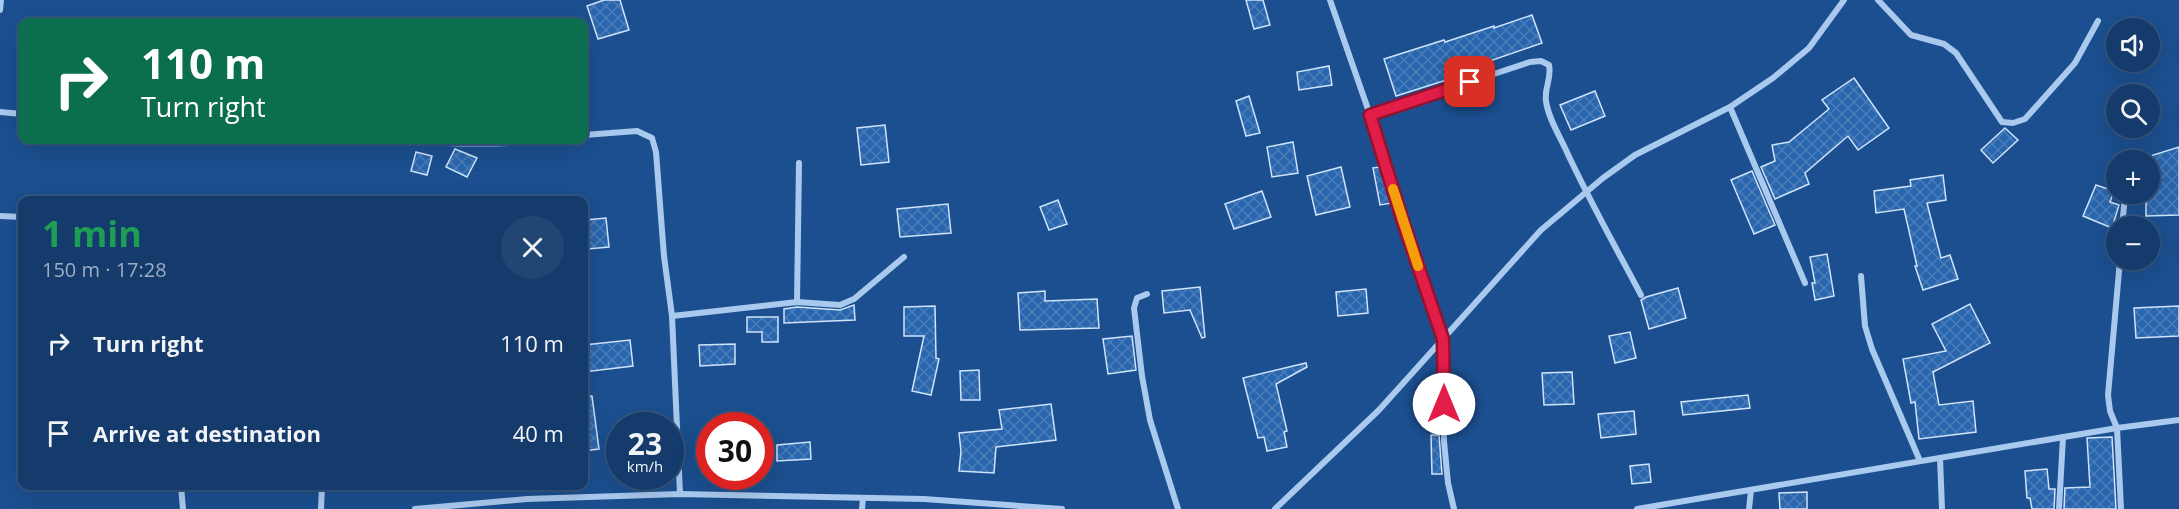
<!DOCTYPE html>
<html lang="en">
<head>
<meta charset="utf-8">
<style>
  :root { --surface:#143b6b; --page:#214673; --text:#f1f3f6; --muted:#9dadc1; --line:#33557e }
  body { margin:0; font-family:"Open Sans",sans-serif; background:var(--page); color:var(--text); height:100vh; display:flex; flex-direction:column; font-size:22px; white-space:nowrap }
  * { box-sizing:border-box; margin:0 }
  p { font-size:20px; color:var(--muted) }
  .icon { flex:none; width:33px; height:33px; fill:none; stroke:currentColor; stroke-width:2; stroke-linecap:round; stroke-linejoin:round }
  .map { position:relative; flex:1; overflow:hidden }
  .sheet { position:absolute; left:18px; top:196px; width:570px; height:294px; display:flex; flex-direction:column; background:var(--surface); border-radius:12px; box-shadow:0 6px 24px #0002,0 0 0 2px var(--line) }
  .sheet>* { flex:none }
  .banner { position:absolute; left:18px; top:18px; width:570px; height:126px; border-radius:12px; box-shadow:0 6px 24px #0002,0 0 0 2px var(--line); background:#0b6e4f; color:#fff; overflow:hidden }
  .buttons { position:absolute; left:2106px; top:18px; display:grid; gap:12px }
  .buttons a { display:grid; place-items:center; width:54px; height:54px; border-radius:50%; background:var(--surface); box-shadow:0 6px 24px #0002,0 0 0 2px var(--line); font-size:30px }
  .speed { position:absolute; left:606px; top:412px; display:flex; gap:12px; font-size:30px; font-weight:700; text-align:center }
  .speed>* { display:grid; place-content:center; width:78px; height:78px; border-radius:50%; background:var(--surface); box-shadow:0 6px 24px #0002,0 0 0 2px var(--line); line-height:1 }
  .speed small { font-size:15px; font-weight:400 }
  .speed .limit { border:9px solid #d22; background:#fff; color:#111 }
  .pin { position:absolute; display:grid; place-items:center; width:51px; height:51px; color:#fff; margin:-26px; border-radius:12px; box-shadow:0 3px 9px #0006 }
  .me { position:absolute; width:66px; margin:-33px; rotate:0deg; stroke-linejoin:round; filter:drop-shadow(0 0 4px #0008) }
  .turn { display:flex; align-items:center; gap:21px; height:126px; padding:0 24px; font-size:27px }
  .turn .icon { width:78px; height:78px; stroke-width:2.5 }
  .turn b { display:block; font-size:42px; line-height:51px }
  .round { display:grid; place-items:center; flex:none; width:63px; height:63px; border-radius:32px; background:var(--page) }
  .headline { display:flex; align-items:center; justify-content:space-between; height:102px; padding:0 24px }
  h1 { font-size:36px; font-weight:700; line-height:45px; color:#1e9e55 }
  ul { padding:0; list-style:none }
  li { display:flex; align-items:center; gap:18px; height:90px; padding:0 24px }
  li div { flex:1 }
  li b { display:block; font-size:22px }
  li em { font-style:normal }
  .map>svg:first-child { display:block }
  .building { fill:url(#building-cross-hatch); stroke:#cfe3fa; stroke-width:1.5 }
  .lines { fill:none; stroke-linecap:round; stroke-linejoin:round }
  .street { stroke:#a9c9ee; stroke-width:6 }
  .route-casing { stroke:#92132f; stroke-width:15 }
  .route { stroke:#e11d48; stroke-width:10 }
  .slow { stroke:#f59e0b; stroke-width:10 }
</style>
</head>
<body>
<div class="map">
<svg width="2179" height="509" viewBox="0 0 2179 509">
  <defs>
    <pattern id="building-cross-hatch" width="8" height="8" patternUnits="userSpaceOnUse" patternTransform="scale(1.5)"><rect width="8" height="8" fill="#2a66ad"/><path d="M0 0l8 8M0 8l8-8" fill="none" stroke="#4a7db9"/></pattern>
  </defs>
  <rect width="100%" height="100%" fill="#1b4f8f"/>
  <g class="building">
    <path d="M604,0H620L629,30L598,39L587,6Z"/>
    <path d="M1246,0H1263L1270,25L1254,29Z"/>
    <path d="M1532,15L1542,43L1455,73L1456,77L1396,96L1384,59L1444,40L1445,42L1494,26V28Z"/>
    <path d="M1329,66L1332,85L1299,90L1297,72Z"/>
    <path d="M1854,78L1889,128L1858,150L1848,136L1805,173L1809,184L1775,199L1761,167L1775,161L1772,145L1789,142L1829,109L1822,100Z"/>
    <path d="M1595,91L1605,116L1571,130L1560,105Z"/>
    <path d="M1249,96L1260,133L1246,136L1236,101Z"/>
    <path d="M885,125L889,162L861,165L857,128Z"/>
    <path d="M2005,128L2018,140L1993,163L1981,150Z"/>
    <path d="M1293,142L1298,173L1272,177L1267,147Z"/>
    <path d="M2179,147V215L2146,216V194H2150V156Z"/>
    <path d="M455,149L477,158L467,177L446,167Z"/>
    <path d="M416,152L432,156L427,175L411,171Z"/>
    <path d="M1341,167L1350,207L1316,215L1307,176Z"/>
    <path d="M1380,167L1392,203L1380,205L1373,168Z"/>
    <path d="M1752,171L1775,225L1754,234L1731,180Z"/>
    <path d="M1943,175L1946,200L1927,203L1941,258L1950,255L1958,279L1923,290L1915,266H1917L1904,209L1876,213L1874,191L1911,186L1910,180Z"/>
    <path d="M2096,185L2114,191L2110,202L2119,205L2112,228L2083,216Z"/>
    <path d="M1262,191L1271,217L1234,229L1225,204Z"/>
    <path d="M1058,200L1067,224L1049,230L1040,207Z"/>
    <path d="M948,204L951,233L900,237L897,209Z"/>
    <path d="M606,218L609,247L588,249L585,220Z"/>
    <path d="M1827,254L1834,296L1815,300L1812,283H1815L1810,257Z"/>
    <path d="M1200,287L1205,337L1202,338L1190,310L1164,313L1162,291Z"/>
    <path d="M1678,288L1686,318L1649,329L1641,300L1646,297Z"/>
    <path d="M1366,289L1368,313L1338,316L1336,292Z"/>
    <path d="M1045,291V301L1097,299L1099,328L1020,330L1018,293Z"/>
    <path d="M1970,304L1990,343L1933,372L1939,405L1973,401L1976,432L1919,439L1915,402L1911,403L1903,359L1946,351L1932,324Z"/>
    <path d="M854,305L855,320L784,323V309L797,307L840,310Z"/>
    <path d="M935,306L936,358L939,359L931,395L912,391L924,336H904V307Z"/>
    <path d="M2179,306V336L2136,338L2134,308Z"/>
    <path d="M747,317H778V342H762V332H747Z"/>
    <path d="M1630,332L1636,358L1615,363L1609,336Z"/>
    <path d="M1132,336L1136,370L1108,374L1103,339Z"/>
    <path d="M630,340L633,366L584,372V345Z"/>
    <path d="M735,344V364L700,366L699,345Z"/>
    <path d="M1306,363L1307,367L1276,384L1287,431L1284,432L1287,447L1267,451L1264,437L1258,438L1243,378Z"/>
    <path d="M979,370L980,400H961L960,371Z"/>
    <path d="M1572,372L1574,404L1544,405L1542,373Z"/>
    <path d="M1748,395L1750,408L1683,415L1681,402Z"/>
    <path d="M592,396L599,449L584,451V397Z"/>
    <path d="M1051,404L1056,440L996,447L994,473L959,471L961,451L959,433L1002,429L999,410Z"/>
    <path d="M1634,411L1636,434L1601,438L1598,414Z"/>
    <path d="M1431,435H1439L1442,474H1432Z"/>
    <path d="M2112,437L2116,509H2064L2065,488L2090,487L2087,438Z"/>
    <path d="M810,442L811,459L777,461V445Z"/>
    <path d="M1649,464L1651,482L1632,484L1630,466Z"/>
    <path d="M2047,469L2049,489H2055L2054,509H2032L2030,498H2027L2025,471Z"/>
    <path d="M1807,492V509H1780L1779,493Z"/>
  </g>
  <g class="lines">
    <g class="street">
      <path d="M1330,0L1370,115L1403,222L1443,339L1444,441L1448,483L1454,509"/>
      <path d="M1878,0L1911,35L1944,44L1956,53L2002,122L2013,123L2025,119L2075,63L2098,21"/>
      <path d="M0,10L1,0"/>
      <path d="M1730,107L1805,283"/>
      <path d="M0,112L22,114"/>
      <path d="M1370,115L1530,62L1541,61L1549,65C1552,79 1544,87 1546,101C1548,117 1558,133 1565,148C1588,198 1615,246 1641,295"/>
      <path d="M584,135L637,131L652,138L656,152L664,256L672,316L680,494"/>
      <path d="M397,140C447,144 498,146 548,140"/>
      <path d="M0,216L22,217"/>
      <path d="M2122,226L2125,197"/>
      <path d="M2120,260L2108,395L2110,411L2117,428L2121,509"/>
      <path d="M1861,276L1865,326L1872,349L1920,461"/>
      <path d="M1147,294L1137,298L1134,308L1142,376L1150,420L1178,509"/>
      <path d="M797,302L799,163"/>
      <path d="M672,316L797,302L840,305L854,299L904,257"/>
      <path d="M1940,458L1942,509"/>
      <path d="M181,486L183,509"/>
      <path d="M321,509L322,486"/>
      <path d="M415,509L527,499L680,494L924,499L1062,509"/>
      <path d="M862,509L863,498"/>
      <path d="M1275,509L1379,410L1541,230L1603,178L1635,155L1730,107L1773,78L1809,48L1844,0"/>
      <path d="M1637,509L2117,428L2179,420"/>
      <path d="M1749,509L1751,490"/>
      <path d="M2059,509L2063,437"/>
    </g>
  </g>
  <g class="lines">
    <defs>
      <path id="route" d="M1444,404L1443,339L1403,222L1370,115L1470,82"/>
    </defs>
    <use href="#route" class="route-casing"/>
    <use href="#route" class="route"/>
    <path class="slow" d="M1393,189L1418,266"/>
  </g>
</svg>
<div class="buttons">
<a><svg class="icon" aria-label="sound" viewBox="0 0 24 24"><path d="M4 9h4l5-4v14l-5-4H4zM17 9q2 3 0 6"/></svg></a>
<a><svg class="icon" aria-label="search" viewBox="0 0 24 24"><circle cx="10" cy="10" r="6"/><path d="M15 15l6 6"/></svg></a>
<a>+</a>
<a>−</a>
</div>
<div class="speed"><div>23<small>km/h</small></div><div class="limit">30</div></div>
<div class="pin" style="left:1470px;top:82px;background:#d93025"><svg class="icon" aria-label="arrive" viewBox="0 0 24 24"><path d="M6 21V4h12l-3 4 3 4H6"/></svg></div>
<svg class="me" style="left:1444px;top:404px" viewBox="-20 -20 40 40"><circle r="19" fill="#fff"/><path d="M0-13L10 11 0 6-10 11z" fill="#e11d48"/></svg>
<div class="banner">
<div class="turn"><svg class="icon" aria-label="right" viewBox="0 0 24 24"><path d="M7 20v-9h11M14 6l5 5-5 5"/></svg><div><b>110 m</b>Turn right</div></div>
</div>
<section class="sheet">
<div class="headline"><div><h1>1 min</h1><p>150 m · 17:28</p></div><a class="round"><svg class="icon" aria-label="close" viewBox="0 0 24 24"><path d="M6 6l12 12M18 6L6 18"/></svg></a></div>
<ul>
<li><svg class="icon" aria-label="right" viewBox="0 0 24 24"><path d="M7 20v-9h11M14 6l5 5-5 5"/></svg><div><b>Turn right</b></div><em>110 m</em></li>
<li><svg class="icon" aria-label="arrive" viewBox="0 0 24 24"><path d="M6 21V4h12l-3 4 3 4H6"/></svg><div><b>Arrive at destination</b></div><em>40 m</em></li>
</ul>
</section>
</div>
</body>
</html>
